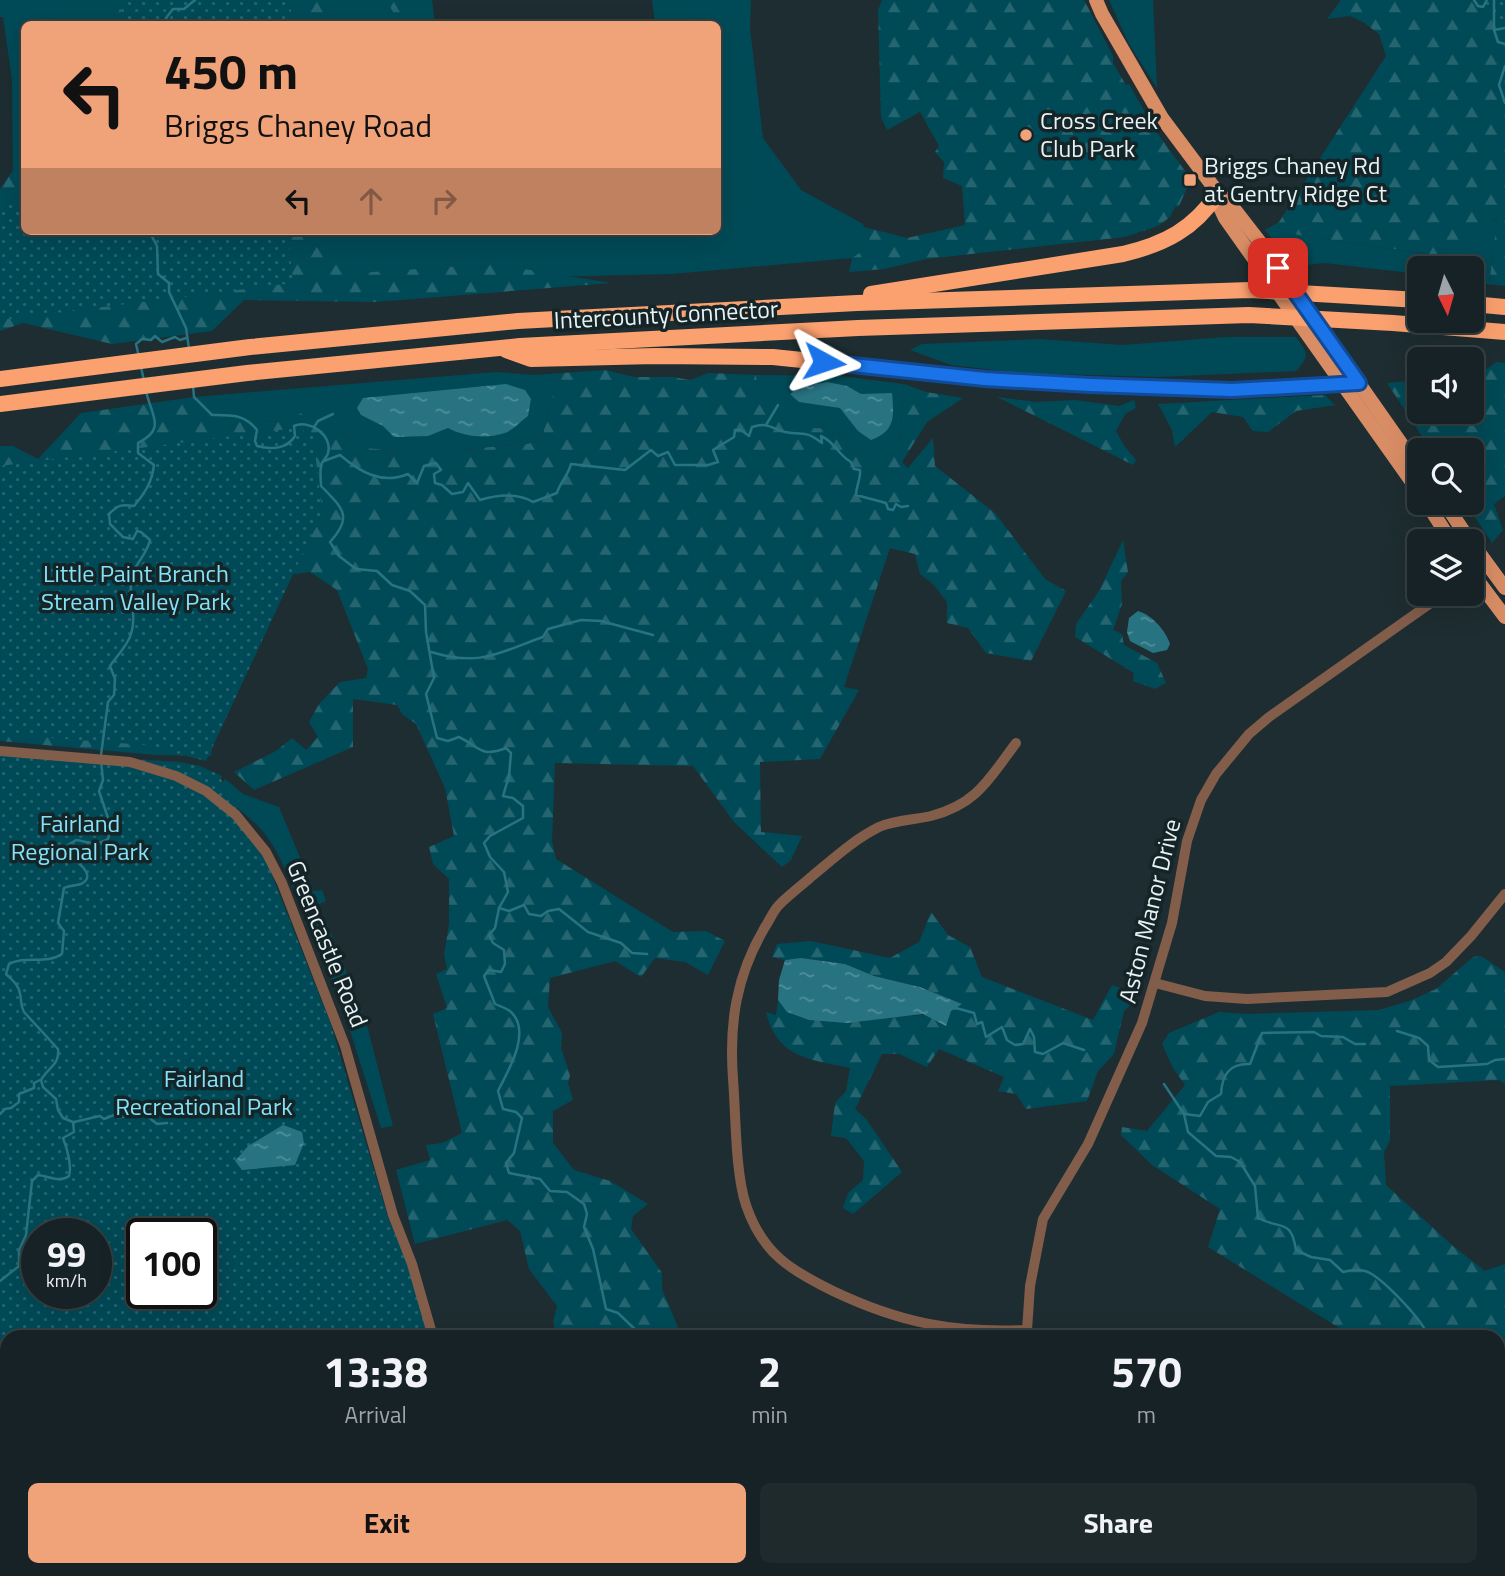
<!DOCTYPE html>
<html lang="en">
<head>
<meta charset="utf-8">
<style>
  :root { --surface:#162225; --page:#1f2a2d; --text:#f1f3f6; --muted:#9ea4a7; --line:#353f42; --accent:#f0a279 }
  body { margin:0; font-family:"Titillium Web",sans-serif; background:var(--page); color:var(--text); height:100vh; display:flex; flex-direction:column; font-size:26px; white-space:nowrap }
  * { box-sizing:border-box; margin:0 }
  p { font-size:23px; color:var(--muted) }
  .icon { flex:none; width:38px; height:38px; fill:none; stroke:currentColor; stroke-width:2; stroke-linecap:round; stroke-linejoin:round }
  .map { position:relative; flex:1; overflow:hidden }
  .panel { position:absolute; left:0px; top:1330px; width:1505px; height:247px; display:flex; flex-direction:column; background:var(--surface); border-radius:21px 21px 0 0; box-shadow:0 7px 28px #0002,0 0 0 2px var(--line) }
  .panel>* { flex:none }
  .top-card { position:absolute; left:21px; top:21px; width:700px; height:214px; border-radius:10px; box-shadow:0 7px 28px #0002,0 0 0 2px var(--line); background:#f0a279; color:#111; overflow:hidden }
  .needle { width:46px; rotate:175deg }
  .controls { position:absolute; left:1407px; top:256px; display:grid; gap:14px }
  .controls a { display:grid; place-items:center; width:77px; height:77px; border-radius:10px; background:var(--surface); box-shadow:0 7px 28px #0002,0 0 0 2px var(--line); font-size:35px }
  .speed { position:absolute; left:21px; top:1218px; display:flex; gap:14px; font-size:35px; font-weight:700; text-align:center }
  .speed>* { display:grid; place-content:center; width:91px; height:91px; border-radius:50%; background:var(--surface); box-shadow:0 7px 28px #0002,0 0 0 2px var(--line); line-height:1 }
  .speed small { font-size:18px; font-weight:400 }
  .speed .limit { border:4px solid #111; border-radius:10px; background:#fff; color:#111 }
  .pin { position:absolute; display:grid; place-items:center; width:60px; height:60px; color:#fff; margin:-30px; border-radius:14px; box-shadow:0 4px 10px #0006 }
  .me { position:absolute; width:77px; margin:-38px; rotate:95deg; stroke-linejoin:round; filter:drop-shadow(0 0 5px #0008) }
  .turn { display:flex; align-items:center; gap:24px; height:147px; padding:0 28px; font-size:32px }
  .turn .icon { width:91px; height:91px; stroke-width:2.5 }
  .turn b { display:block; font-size:49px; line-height:60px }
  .lanes { display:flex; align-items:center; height:66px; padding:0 28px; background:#0003; justify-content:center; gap:35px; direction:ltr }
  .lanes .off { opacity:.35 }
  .eta { display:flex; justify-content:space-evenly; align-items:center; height:119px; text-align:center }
  .eta b { font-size:42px; font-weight:700; line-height:49px }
  .button { display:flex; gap:14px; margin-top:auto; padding:14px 28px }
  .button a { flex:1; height:80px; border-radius:10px; background:var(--accent); color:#111; font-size:28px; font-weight:700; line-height:80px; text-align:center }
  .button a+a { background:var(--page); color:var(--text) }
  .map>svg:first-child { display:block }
  .grass { fill:#004a57 }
  .forest { fill:url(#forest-firs) }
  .park { fill:url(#park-dots); fill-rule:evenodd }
  .water { fill:url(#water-ripples) }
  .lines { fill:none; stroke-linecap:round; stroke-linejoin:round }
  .stream { stroke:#287382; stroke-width:2.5 }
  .minor { stroke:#825d4a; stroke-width:10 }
  .major { stroke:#d98d65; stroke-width:14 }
  .highway { stroke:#fba06f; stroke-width:16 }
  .route-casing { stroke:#114b97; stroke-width:18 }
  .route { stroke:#1a73e8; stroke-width:12 }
  .poi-dot { fill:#f0a279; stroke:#152427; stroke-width:2.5 }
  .labels { text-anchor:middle; stroke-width:7; stroke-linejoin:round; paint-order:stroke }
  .poi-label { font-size:24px; fill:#e8f2f4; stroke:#152427; text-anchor:start }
  .street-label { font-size:24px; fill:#e8f2f4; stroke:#152427 }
  .park-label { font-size:24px; fill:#84e2f7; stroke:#152427 }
</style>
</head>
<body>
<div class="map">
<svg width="1505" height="1576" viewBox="0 0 1505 1576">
  <defs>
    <pattern id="forest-firs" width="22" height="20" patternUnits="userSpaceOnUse" patternTransform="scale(1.75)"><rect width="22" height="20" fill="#004a57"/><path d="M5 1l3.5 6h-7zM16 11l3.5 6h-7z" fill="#256570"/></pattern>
    <pattern id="park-dots" width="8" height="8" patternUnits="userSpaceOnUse" patternTransform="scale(1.75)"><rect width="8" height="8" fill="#004a57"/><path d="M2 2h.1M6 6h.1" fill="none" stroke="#256570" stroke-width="1.8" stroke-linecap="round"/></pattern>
    <pattern id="water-ripples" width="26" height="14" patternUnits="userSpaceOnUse" patternTransform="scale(1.75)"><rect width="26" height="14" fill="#287382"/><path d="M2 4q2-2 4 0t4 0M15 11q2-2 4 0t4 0" fill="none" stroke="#528e9a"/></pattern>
  </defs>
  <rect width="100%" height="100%" fill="#1e2d31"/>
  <g class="grass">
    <path d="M0,0H118L119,24H24V201H13L12,80L3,17H0Z"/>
    <path d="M291,0H432L435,24H291Z"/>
    <path d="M652,0H751L750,28L763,138L801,190L863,224L871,245L852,258L672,274L293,283L288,231H718V24H655Z"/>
    <path d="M1109,0H1153L1157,88L1129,44Z"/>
    <path d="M1485,218L1497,220L1489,284L1505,280V286L1472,282V268H1419V274L1325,263L1295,266L1265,230L1446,257Z"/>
    <path d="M1227,337H1296C1308,354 1310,355 1296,371L1158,377L1021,373L951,365L910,350L922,344L1039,339L1122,345Z"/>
    <path d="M496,372L534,375L563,373L555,387L542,438L528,444L441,451H396L367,448L338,431H320L289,421L251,422L237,415H212L194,397Z"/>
    <path d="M756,375L841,376L904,384L900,443L875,457L862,453L834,429L792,428L759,393Z"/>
    <path d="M225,779L243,794L279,807L314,891L322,890L326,901L308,909L300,905C288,878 279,848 259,827C246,813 229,804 219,788Z"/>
    <path d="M325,918L366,1022L393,1126L381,1128L347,1021L311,926Z"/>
  </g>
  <g class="forest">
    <path d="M96,0H349L345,12L351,24H105Z"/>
    <path d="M386,0H427L426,24H414L396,17Z"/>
    <path d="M882,0H1084L1113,56V63L1126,85L1129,84L1155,130L1191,179L1179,206L1175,207L1170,217L1158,226L1125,237L926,259L884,269L849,272L852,258L871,245L864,227L907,238L965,225L962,186L943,178L944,162L935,152L939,146L920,112L887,130L881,117L878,10Z"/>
    <path d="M1341,0H1505V280L1489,285L1497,219H1485L1447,257L1265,230L1279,222L1386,56L1379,34L1363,22L1350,16L1327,19Z"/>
    <path d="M24,154V231H311L317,247L357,273L493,264L611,283L375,302L244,300L212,331L112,344L23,323L0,331V189Z"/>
    <path d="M1496,362L1505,363V496L1494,504L1503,530L1492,543L1465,502H1472V450H1431L1387,383L1419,380V411H1472V375L1480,374Z"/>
    <path d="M605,370L634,377H673L690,380L709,373L756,375L759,393L792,427L834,429L862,453L875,456L900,442L904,384L926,392L963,398L927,422L902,462L908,468L933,438L935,466L995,513L1045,579L1066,591L1031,661L986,653L968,628L947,623V602L934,585L920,574L915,554L890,548L844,687L859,690L820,759L760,762L761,832L802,836L791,860L782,867L734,822L693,766L555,763L552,841L556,859L673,932L706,931L725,941L708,975L685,962L655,958L641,977L615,961L550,978L548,1007L562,1033L561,1048L570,1075L568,1083L573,1100L553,1111V1143L574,1170L610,1181L648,1204L633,1216L631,1229L662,1273V1289L682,1337H557L553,1322L557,1306L529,1269L520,1231L507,1220L415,1244L396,1170L430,1160L426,1145L442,1143L462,1133L433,1014L447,1008L436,974L447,969L444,955L449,924V879L433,864L429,847L454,836L445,788L416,724L402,714L397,705L353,699V747L254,790L234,772L276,751L292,738L306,750L318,737L309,722L319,704L340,682L366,678L368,669L337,590L310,572L257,579L216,702L211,756L156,755L0,741V446H13L38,459L81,413L194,397L212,415H237L251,422L289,421L301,413L311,425L320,431H338L367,448L396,451H441L528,444L542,438L555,387L563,373Z"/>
    <path d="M1325,395L1335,405L1296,411L1268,432L1253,431L1243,417L1212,412L1175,447L1172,430L1158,404Z"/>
    <path d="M997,397L1037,402L1075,400L1119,406L1134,400L1136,408L1125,414L1116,431L1125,447L1136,460L1133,465Z"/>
    <path d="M1123,540L1128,572L1121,581L1122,604L1113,630L1122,634L1124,645L1157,663L1166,683L1155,689L1133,681L1134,673L1075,637L1076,624L1099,591Z"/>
    <path d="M931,912L948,935L970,947L982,977L1093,1020L1112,985L1134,993L1131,1004L1124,1011L1114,1054L1098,1071L1087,1101L1026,1109L1016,1094L998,1091L1004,1077L939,1049L927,1067L899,1054H882L855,1109L867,1120L902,1172L853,1214L843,1208L848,1193L863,1180L864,1161L846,1138L831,1136L835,1103L846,1091L850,1068C810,1059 777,1059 766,1012L776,1015L778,1000L787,1012C829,1013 928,1026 961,1004L921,987L874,976L845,964L801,958L785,960L772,957L777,944L811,941L890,958L919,942Z"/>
    <path d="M1481,956L1505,972V1084L1499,1080L1390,1086V1141L1384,1152L1386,1185L1453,1246L1485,1271L1505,1264V1343L1498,1348V1337H1354L1208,1247L1220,1209L1152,1165L1121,1135L1122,1127L1147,1131L1185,1085L1173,1068L1162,1044L1169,1033L1219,1012L1247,1014L1379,1010L1412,1000L1436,989L1473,957Z"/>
    <path d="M1505,1380V1480L1498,1472V1386Z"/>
    <path d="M629,1570H808L807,1576H630Z"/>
    <path d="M833,1570H976L991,1575L1006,1570H1022V1576H856L855,1574Z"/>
    <path d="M1109,1570H1207L1203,1576H1119Z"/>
  </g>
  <g class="park">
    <path d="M118,0H291V24H119L121,11Z"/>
    <path d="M1478,0H1505V24Z"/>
    <path d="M0,201H24V231H288L293,283L0,320Z"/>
    <path d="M303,427L304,437L313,435L322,512L206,761L145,745L0,734V466Z"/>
    <path d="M0,751L179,762L200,766L222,776L221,779L266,860L331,1025L387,1214L413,1279L429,1337H7V1570H473L475,1576H0ZM37,1234H96V1293H37ZM142,1234H201V1293H142Z"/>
    <path d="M1257,1570H1306L1311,1576H1249Z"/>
  </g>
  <g class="water">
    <path d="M827,382L847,386L861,394L892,393C894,416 896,431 871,440L858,431L840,408L799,402L790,394L802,387Z"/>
    <path d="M506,384L525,390L531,399L528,416C521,421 513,430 505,433C486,439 465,437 448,428L428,436L394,437L383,426L361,415L357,408L363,398Z"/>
    <path d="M1138,611C1152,615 1165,630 1170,644L1167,650L1153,653L1130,641L1127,632L1129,618Z"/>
    <path d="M801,958L845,964L874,976L920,987L962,1004L951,1011L946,1026L923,1014L847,1023L809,1020L787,1012L778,1000L779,980L785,960Z"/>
    <path d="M283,1125L302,1132L304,1143L295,1165L242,1170L235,1161L248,1146Z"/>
  </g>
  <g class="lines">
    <g class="stream">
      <path d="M1474,0L1478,6L1483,7L1487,0"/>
      <path d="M1494,0V30L1498,42L1505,44"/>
      <path d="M167,24L166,18L173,9H184L195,0"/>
      <path d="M1494,30L1505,28"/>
      <path d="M1505,66L1499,85L1505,103"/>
      <path d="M143,231L150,233L157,246L158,274L169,283V292L186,328L189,349"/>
      <path d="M139,357L136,344L142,339L151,340L155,336L162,342L175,337L180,340L186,338"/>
      <path d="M141,367L144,381"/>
      <path d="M193,386L194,397L212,415C231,415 244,414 257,430L255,441L257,446C271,450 287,449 295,436L294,426C309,419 333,435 328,453C328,455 323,461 322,463C319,470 321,478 321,486C342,508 354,516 330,542L339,556L356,569L377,571L392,585L410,591L425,605L426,632L434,678L426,694L437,738L448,741L459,737C480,747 480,758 506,748L511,753L509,776L503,796L513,798L523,806V818L490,836L484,843L490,857L504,872L508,892L499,908L495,928L489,935L493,943L504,950L505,964L501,972L489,970L484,976L495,1004C499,1006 507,1008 511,1012C532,1032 508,1071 498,1091L503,1109L516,1112L522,1118L514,1153L506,1163L509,1173L540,1179L550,1191L567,1192L584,1204L587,1214L584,1227L593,1249L606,1309L618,1313L643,1337"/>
      <path d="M766,425L778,405"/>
      <path d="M314,427L318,421L333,414"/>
      <path d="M324,461L340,455C360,472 382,485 408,474L417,483L424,466L436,463L441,470L434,474L435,483L442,485L452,494L463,492L468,483L480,500C497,495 518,493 533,502L557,493C560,482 568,476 571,464L625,470L651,450L658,456L668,452L675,465H708L718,462L713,450L734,437L735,430H741L749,436L752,427C769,422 770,428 785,432C804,436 804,429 822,443L821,436C834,441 839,456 851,462L854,469L860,470C861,480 856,485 856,495L886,503L888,509L893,510L896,504L901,507L908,506"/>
      <path d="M431,652C480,667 498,653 543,637L548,629L581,620L601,621L653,635"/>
      <path d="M101,755L108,702L114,695L115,679L110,666C116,657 128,645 131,634C137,616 129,597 131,579C134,564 147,555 150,540L141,532L137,531L133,539L123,537L110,524L109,514C118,505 121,504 134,506C145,493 152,482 154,465L138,453V443C167,429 151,415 146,391"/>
      <path d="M499,908L509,911L524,905L529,914L541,916L548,911L559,909L588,932L621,943L632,953L647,954"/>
      <path d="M956,1008L974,1013L977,1024L982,1022L986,1037L1002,1027L1007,1040L1015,1045L1023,1044L1030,1029L1034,1037L1035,1052L1043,1054L1063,1043L1084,1050"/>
      <path d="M1397,1031L1419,1038L1428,1046L1429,1060L1438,1067L1487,1064L1495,1060L1505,1059"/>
      <path d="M1164,1084L1184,1114L1188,1132L1216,1156L1231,1157L1240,1162L1255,1186L1258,1218C1281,1230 1291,1218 1296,1250L1311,1257L1330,1260L1343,1272C1351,1270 1357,1269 1365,1271C1380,1275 1425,1322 1428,1337"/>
      <path d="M0,1114L5,1109L11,1108L19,1102V1094L34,1088V1083L40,1080"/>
      <path d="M1185,1114L1200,1116L1208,1102L1221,1094C1222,1074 1230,1063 1250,1064L1262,1033L1314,1032L1321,1036L1343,1037L1355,1044H1365"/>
      <path d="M74,1122L100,1116L104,1119L114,1115L118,1118L142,1112L157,1124L167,1123"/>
      <path d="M0,1281L19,1266V1250L26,1235L32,1181L38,1175C48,1176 60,1183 69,1176C72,1166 67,1148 63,1138L74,1132L73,1122L63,1118L58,1110L56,1099L43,1087L41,1080C48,1067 60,1065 58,1049L24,1012C20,1004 22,1002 20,994C19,985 12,980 6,974L9,964C26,955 46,965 62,954L64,931L58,923L64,888C70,885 76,886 81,884C99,875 73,858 66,855L68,845L76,840C89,842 95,846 108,839L111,827L99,791L103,780L101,761"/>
      <path d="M1498,1425L1505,1438"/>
      <path d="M0,1486L3,1518L7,1525"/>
      <path d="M7,1555V1561"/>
      <path d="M12,1570L20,1576"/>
      <path d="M707,1570L714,1576"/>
      <path d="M917,1570L921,1576"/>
      <path d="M757,1576L762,1572L768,1576"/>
      <path d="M786,1576L789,1570"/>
    </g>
    <g class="minor">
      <path d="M1016,743C989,779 977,804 931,816C914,820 895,820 879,827C853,840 833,859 811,877C801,886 789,895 779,905C773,911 770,920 765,927C736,976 729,1023 733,1079C736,1115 735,1172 746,1205C762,1253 790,1270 833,1291C900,1323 953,1333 1027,1330L1030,1286L1043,1219L1088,1144L1142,1023L1172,923L1187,841L1201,800L1216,774L1249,734L1269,717L1445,593"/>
      <path d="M0,751L130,762L176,776L206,791L236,815L266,852L282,883L345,1046L393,1215L412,1264L433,1337"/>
      <path d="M1155,983L1205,996L1247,999L1387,992L1430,973L1446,962L1471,936L1505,894"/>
      <path d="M1498,1367L1505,1362"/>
      <path d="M475,1570L477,1576"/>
      <path d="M1239,1576L1247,1570"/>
    </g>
    <g class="major">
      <path d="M1096,0L1102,14L1162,118L1218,193L1228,201L1259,241L1419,469"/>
      <path d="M1218,193L1219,205L1225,218L1419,492"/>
      <path d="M1426,502L1451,541"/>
      <path d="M1444,502L1470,541"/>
      <path d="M1472,543L1505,588"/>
      <path d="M1472,573L1505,617"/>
    </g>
    <g class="highway">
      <path d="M871,294L1123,254C1165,244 1194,229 1218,193"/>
      <path d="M1472,304L1505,307"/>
      <path d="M506,350L531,359L655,356L773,357L985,379L1090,385L1232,390L1359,383"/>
      <path d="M0,379L250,347L518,321L857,303L1250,290L1419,300"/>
      <path d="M0,404L247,373L520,346L858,328L1249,315L1393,323L1505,332"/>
    </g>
  </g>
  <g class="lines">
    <defs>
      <path id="route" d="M824,362L985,379L1090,385L1232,390L1359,383L1278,268"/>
    </defs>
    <use href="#route" class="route-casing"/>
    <use href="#route" class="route"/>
  </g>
  <g class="poi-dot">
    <circle cx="1026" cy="135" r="7"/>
    <rect x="1183" y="173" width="14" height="14" rx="3.5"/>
  </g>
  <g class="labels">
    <g class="poi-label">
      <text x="1040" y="129">Cross Creek<tspan x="1040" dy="28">Club Park</tspan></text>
      <text x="1204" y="174">Briggs Chaney Rd<tspan x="1204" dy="28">at Gentry Ridge Ct</tspan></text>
    </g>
    <g class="street-label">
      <text transform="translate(666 315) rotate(-3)" y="8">Intercounty Connector</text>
      <text transform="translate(1150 911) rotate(-76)" y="8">Aston Manor Drive</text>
      <text transform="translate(327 944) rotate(68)" y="8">Greencastle Road</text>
    </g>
    <g class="park-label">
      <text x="136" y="582">Little Paint Branch<tspan x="136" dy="28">Stream Valley Park</tspan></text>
      <text x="80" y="832">Fairland<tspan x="80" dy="28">Regional Park</tspan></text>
      <text x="204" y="1087">Fairland<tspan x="204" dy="28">Recreational Park</tspan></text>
    </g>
  </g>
</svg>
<div class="controls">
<a><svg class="needle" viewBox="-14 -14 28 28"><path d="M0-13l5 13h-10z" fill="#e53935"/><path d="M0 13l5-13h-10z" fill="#9ea4a7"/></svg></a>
<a><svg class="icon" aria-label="sound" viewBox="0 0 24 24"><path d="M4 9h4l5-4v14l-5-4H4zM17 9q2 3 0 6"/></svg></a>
<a><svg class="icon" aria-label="search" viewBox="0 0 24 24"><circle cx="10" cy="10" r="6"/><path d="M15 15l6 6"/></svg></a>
<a><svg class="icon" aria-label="layers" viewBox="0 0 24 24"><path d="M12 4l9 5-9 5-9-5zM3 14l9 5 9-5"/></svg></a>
</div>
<div class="speed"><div>99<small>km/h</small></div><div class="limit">100</div></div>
<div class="pin" style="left:1278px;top:268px;background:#d93025"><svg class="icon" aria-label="arrive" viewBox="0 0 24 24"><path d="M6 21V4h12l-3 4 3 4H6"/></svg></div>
<svg class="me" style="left:824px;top:362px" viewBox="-20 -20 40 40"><path d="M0-17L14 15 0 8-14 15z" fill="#1a73e8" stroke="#fff" stroke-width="4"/></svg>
<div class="top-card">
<div class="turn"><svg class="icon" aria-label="left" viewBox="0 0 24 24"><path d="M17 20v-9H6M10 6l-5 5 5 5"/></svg><div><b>450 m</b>Briggs Chaney Road</div></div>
<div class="lanes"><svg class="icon" aria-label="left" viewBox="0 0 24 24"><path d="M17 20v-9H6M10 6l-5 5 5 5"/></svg><svg class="icon off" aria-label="ahead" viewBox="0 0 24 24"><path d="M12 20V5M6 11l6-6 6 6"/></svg><svg class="icon off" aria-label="right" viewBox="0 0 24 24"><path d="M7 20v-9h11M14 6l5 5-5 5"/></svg></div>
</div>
<section class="panel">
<div class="eta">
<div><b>13:38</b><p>Arrival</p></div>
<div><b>2</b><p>min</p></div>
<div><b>570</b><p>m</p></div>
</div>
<div class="button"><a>Exit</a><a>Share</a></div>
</section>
</div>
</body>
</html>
